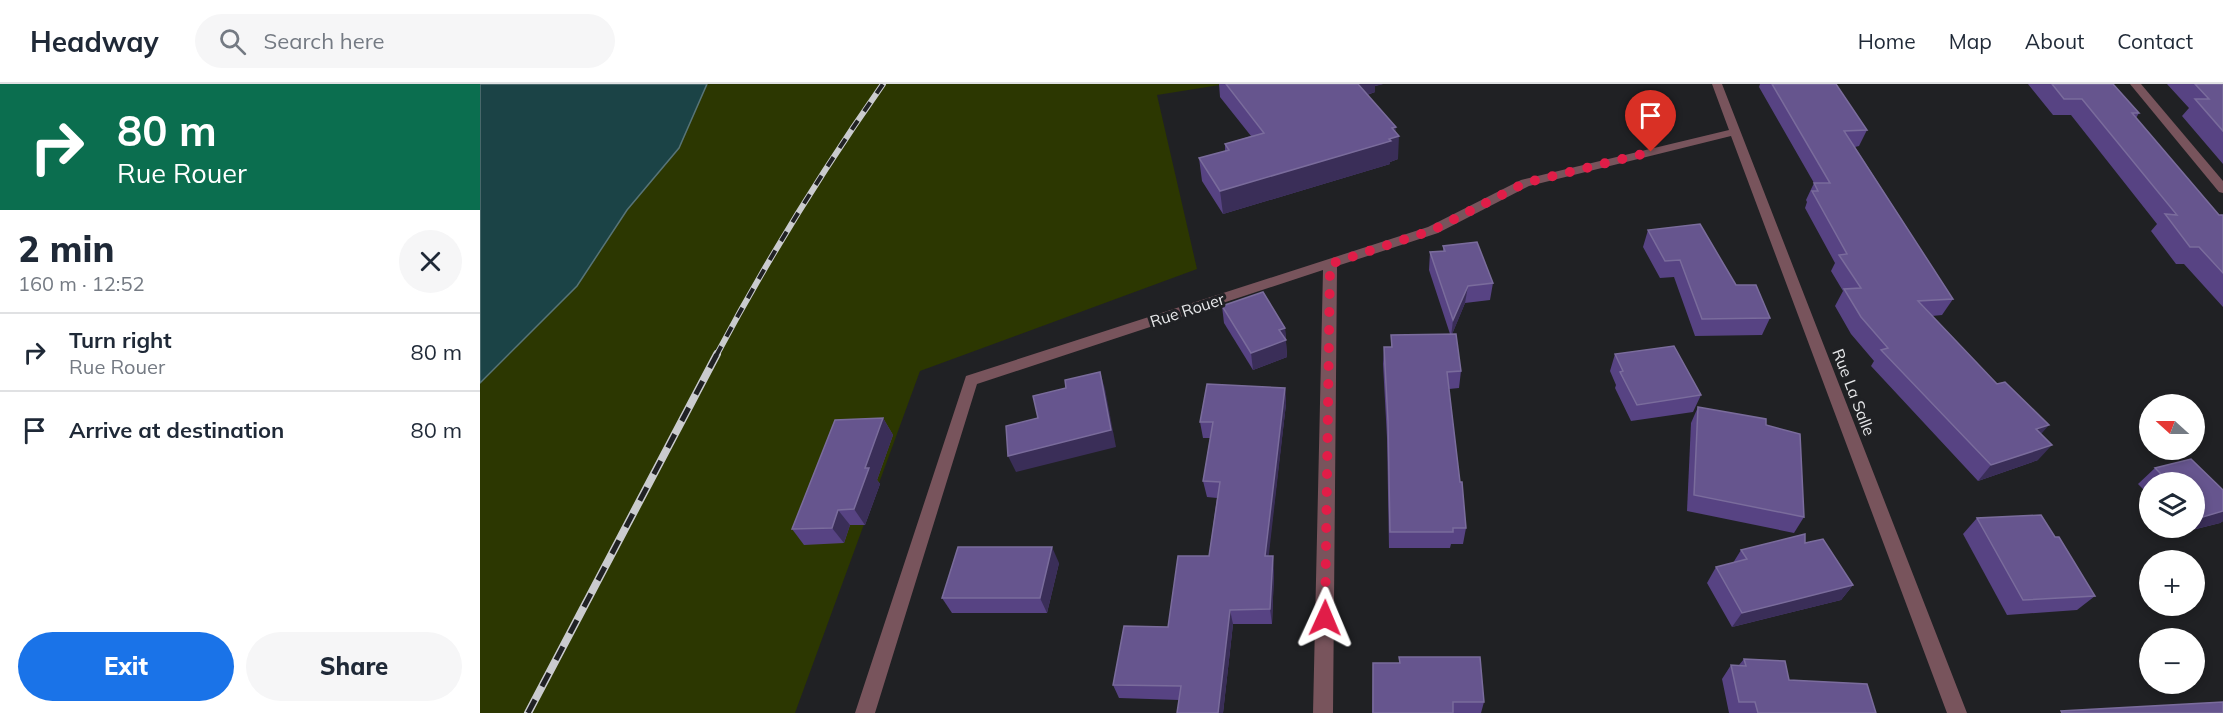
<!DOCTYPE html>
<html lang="en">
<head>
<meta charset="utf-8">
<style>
  :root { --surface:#fff; --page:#f6f6f7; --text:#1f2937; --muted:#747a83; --line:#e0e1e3; --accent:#1a73e8 }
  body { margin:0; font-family:Mulish,sans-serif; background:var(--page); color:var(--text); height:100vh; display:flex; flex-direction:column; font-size:22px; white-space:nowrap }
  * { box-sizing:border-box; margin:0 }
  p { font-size:20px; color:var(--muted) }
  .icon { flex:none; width:33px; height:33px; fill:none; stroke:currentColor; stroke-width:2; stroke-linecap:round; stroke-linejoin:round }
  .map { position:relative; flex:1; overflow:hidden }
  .details { display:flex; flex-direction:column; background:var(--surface); width:480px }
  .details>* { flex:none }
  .hud { background:#0b6e4f; color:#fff; overflow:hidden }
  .needle { width:39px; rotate:291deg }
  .fabs { position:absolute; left:1659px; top:310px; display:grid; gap:12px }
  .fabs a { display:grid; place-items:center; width:66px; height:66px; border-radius:50%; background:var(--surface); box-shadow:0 3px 9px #0003; font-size:30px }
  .pin { position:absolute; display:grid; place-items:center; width:51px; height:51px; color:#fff; margin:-62px -26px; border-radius:50% 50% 50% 0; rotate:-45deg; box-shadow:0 0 6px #0007 }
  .pin .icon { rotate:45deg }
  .me { position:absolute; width:66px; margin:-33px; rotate:1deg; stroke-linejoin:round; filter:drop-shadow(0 0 4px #0008) }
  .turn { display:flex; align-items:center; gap:21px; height:126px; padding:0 18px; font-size:27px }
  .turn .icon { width:78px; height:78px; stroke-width:2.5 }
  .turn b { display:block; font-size:42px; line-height:51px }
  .round { display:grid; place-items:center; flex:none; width:63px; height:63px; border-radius:32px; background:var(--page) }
  .summary { display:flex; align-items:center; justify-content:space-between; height:102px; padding:0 18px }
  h1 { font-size:36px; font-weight:800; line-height:45px }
  .button { display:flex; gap:12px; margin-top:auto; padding:12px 18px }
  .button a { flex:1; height:69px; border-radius:36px; background:var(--accent); color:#fff; font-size:24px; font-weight:800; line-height:69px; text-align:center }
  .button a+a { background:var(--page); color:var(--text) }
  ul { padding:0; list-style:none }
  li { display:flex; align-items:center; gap:18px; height:78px; padding:0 18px; border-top:2px solid var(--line) }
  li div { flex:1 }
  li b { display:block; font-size:22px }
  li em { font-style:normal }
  header { display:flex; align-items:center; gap:36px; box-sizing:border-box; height:84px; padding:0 30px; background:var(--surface); border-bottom:2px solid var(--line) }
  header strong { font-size:28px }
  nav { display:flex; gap:33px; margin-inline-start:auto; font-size:21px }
  .search { width:420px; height:54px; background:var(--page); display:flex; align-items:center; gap:15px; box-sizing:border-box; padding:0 21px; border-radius:33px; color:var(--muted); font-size:22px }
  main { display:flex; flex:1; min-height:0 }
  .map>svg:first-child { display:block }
  .green { fill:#2c3701 }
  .water { fill:#1b4346; stroke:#587477; stroke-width:1.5 }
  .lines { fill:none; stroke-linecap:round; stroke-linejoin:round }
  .street { fill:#78545c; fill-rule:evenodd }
  .rail-far1-casing { stroke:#cacbce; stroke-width:6 }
  .rail-casing { stroke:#cacbce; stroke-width:8 }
  .rail-far1 { stroke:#202124; stroke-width:4; stroke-dasharray:11; stroke-linecap:butt }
  .rail { stroke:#202124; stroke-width:5; stroke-dasharray:15; stroke-linecap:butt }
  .wall { fill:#574383 }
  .shaded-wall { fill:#3a2e58 }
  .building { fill:#66558e; stroke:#7a6c9c; stroke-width:1.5 }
  .route { stroke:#e11d48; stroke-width:10; stroke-dasharray:0 18 }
  .labels { text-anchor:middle; stroke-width:6; stroke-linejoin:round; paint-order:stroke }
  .street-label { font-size:16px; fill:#e6e7e9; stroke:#202124 }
</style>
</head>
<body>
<header>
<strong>Headway</strong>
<div class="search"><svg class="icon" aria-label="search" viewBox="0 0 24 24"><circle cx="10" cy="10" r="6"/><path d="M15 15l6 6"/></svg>Search here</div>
<nav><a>Home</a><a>Map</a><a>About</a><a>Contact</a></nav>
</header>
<main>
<section class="details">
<div class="hud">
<div class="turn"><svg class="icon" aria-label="right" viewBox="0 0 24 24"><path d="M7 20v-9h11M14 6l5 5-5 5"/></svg><div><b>80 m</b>Rue Rouer</div></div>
</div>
<div class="summary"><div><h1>2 min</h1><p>160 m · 12:52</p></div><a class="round"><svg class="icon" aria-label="close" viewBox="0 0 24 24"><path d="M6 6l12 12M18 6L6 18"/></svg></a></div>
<ul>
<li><svg class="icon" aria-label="right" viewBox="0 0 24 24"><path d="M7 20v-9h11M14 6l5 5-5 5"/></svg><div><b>Turn right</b><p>Rue Rouer</p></div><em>80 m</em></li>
<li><svg class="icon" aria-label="arrive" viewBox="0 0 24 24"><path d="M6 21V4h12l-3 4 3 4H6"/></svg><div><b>Arrive at destination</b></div><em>80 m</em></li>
</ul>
<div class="button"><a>Exit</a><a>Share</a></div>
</section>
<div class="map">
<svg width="1743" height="629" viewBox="0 0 1743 629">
  <rect width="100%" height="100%" fill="#202124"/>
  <path class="green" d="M202,0H746L677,11L717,185L440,287L315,629H0V131Z"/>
  <path class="water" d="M0,0H227L199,64L147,126L97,202L0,299Z"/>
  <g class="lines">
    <g class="street">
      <path d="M1232,0H1242L1487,629H1467L1251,52L1049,102L958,149L857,182L853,629H833L843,186L497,300L395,629H375L486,292L948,143L1041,96L1249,46Z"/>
      <path d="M1650,0H1661L1743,97V109L1739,108Z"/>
    </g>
    <defs>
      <path id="rail-far1" d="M236,272C286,178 342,87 403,0"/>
      <path id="rail" d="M48,629L237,270"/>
    </defs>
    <use href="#rail-far1" class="rail-far1-casing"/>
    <use href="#rail" class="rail-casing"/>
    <use href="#rail-far1" class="rail-far1"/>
    <use href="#rail" class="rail"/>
  </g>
  <g class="wall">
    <path d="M739,0H903L895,2V8L887,11L916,48L918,75L910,78V80L743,130L722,97L719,74L745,67V60L771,52L740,13Z"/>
    <path d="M1280,0H1356L1387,46L1379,62L1375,63L1473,215L1462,231L1452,232L1561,350L1558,376L1498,397L1391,282L1394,277L1371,250L1355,222L1363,207L1351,187L1355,179L1325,124L1327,118L1326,116L1334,99L1279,3Z"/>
    <path d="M1548,0H1633L1659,29L1656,34L1739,131H1743V223L1704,180H1696L1671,147L1677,140L1591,31H1573Z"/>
    <path d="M1687,0H1743V80L1702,32L1709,24Z"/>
    <path d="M1168,146L1256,201L1290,234L1282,251L1215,252L1194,193L1180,194L1163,163Z"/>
    <path d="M963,162L1013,199L1010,216L985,219L972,250L981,287L979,304L969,305L980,398L986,444L983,460H971L970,464H909L907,354L903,280L904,263H911V251L970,250L949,186L950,168L963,167Z"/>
    <path d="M742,222L805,244L807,273L773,286L744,239Z"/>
    <path d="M1135,270L1221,311L1213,328L1151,337L1135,304L1136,301L1130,287Z"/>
    <path d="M805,304L806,320L788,472L794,487L792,540H753L743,629H697L699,616L639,614L633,601L688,543L729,472L737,414L727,413L723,397L730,354H723L720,338Z"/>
    <path d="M1218,323L1324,433L1314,449L1207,427L1211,339Z"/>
    <path d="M403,334L413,351L397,396L400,400L385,441H370L364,459L324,461L312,445Z"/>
    <path d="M1711,375L1743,406V437L1740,439L1704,448L1700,444H1714V399H1670V412L1658,400L1675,384Z"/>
    <path d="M1497,434L1575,453L1615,512L1597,526L1527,531L1483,450Z"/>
    <path d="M1325,459L1373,501L1361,516L1252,543L1227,499L1236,483L1253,479L1261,466Z"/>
    <path d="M579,479L567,529H472L462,514Z"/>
    <path d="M919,573L1004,618L1001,629H892L893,579H919Z"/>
    <path d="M1264,575L1309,596L1396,629H1249L1242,595L1251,581H1259Z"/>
  </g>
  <g class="shaded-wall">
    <path d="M871,0H903L895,2V8L871,16Z"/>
    <path d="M916,43L915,53L919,52L918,75L910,78V80L743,130L740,107Z"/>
    <path d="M988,202L985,219L971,253L973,236Z"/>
    <path d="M805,244L807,273L773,286L771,269L799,246Z"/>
    <path d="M620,288L625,305L636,363L536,388L528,372Z"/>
    <path d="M805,304L806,320L787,487L785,472Z"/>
    <path d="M403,334L413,351L397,396L400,400L385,441L374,425L385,384Z"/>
    <path d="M1569,341L1555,357L1556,345Z"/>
    <path d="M1572,361L1558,376L1498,397L1511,381Z"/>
    <path d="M358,426L370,441L364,459L352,444Z"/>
    <path d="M1743,427V437L1740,439L1704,448L1709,444H1714V439L1723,433Z"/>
    <path d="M572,463L579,479L567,529L560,514Z"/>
    <path d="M793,472L794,487L792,540L790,525Z"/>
    <path d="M1373,501L1361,516L1252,543L1262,529Z"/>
    <path d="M750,526L753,540L743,629H738Z"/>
  </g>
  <g class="building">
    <path d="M746,0H878L916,43L912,44L919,52L909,55L911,57L740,107L719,74L749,66L745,60L784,49Z"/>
    <path d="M1292,0H1356L1387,46L1364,47L1473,215L1438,217L1517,300L1525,298L1569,341L1556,345L1572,361L1511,381L1401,266L1408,264L1381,233L1364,205L1381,204L1359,171L1367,170L1332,107H1338L1334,99H1350Z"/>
    <path d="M1572,0H1633L1659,29H1652L1739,131H1743V189L1719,163H1710L1685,130L1697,131L1602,15H1584Z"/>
    <path d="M1715,0H1743V47L1715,15H1729Z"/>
    <path d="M1220,140L1256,201H1276L1290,234L1222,235L1200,176L1185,177L1168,146Z"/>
    <path d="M997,158L1013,199L988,202L973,236L950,168L965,167L963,162Z"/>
    <path d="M783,208L805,244L799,246L806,256L771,269L742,222Z"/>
    <path d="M976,250L981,287L967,288L980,398H982L986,444H973V448H910L908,337L904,263H912L911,251Z"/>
    <path d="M1194,262L1221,311L1157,321L1140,288L1143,287L1135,270Z"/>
    <path d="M620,288L631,346L528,372L526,342L558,334L553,312L586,304L585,296Z"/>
    <path d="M727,300L805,304L785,472H793L790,525L750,526L738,629H697L701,602L633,601L644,542L688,543L698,472H729L740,398L723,397L733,338H720Z"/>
    <path d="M1218,323L1286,335V341L1320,350L1324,433L1214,411Z"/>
    <path d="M403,334L385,384H389L374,425L358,426L352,444L312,445L355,336Z"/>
    <path d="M1711,375L1743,406V427L1723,433L1714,424V399H1690L1675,384Z"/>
    <path d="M1561,431L1575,453H1579L1615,512L1543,516L1497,434Z"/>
    <path d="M1325,450V459L1343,455L1373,501L1262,529L1236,483L1267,475L1261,466Z"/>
    <path d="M478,463H572L560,514H462Z"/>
    <path d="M919,573H1000L1004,618H973V629H893V579H920Z"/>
    <path d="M1264,575L1305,577L1309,596L1387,600L1396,629H1278L1275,618H1259L1251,581L1266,582Z"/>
    <path d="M1743,618V629H1582L1581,627Z"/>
  </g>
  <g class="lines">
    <path class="route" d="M845,534L850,180L953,146L1045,99L1171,68"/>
  </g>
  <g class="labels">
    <g class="street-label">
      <text transform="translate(707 226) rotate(-18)" y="6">Rue Rouer</text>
      <text transform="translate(1374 308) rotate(69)" y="6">Rue La Salle</text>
    </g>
  </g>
</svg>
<div class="fabs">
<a><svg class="needle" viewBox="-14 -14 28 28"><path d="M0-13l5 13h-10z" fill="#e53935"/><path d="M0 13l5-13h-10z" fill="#747a83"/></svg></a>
<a><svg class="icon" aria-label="layers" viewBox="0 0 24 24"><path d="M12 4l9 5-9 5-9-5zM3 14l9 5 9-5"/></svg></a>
<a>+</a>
<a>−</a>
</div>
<div class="pin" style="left:1171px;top:68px;background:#d93025"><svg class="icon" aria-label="arrive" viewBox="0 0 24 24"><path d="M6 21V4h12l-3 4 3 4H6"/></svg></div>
<svg class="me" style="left:845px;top:534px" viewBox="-20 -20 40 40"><path d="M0-17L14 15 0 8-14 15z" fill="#e11d48" stroke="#fff" stroke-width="4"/></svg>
</div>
</main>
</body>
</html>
